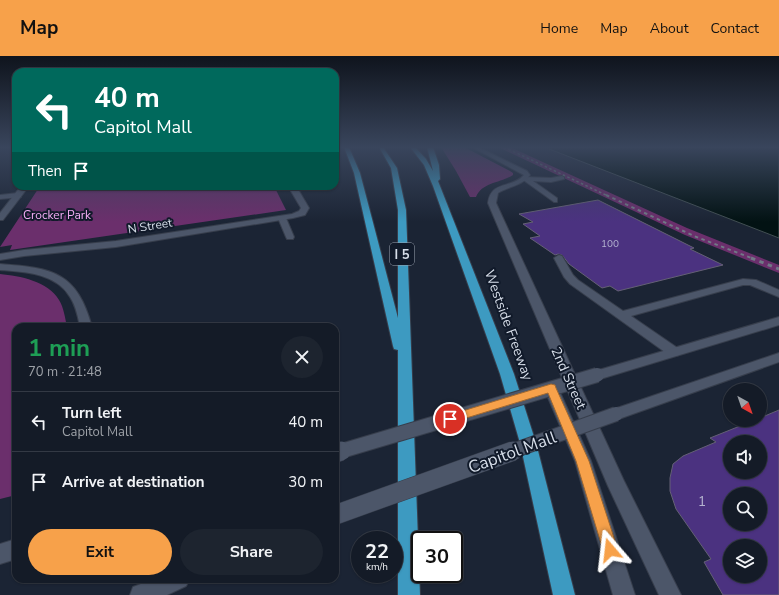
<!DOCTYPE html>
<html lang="en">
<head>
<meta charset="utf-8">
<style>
  :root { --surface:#141b27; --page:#1d242f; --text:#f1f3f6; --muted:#9da1a7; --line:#333944; --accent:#f7a14a }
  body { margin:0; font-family:"Nunito Sans",sans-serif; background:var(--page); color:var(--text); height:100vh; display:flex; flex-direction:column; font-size:15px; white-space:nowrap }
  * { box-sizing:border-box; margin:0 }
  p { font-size:13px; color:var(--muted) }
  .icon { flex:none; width:22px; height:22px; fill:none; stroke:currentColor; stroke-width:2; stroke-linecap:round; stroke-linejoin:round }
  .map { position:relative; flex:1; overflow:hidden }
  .sheet { position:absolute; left:12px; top:267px; width:327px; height:260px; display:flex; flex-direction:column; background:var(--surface); border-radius:12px; box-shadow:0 1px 3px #0004,0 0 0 1px var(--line) }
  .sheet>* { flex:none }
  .guide { position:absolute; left:12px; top:12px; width:327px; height:122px; border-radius:12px; box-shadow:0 1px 3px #0004,0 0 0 1px var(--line); background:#00695c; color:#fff; overflow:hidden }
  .needle { width:26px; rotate:140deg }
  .tools { position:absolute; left:723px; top:327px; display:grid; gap:8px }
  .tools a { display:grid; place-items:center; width:44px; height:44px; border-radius:50%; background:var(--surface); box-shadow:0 1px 3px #0004,0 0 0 1px var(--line); font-size:20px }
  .speed { position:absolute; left:351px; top:475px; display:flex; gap:8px; font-size:20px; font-weight:700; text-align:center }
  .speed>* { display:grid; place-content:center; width:52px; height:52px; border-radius:50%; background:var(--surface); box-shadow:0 1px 3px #0004,0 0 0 1px var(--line); line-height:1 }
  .speed small { font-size:10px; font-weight:400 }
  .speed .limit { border:2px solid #111; border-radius:6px; background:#fff; color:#111 }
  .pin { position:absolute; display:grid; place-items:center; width:34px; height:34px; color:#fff; margin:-17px; border:2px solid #fff; border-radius:50%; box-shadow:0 1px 4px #0007 }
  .me { position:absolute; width:44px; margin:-22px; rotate:343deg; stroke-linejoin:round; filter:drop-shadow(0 0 3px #0008) }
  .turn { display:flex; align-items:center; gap:14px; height:84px; padding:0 16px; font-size:18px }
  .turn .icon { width:52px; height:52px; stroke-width:2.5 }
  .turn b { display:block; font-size:28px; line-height:34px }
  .then { display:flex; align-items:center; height:38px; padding:0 16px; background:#0003; gap:8px; font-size:15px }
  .round { display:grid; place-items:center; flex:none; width:42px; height:42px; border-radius:21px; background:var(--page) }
  .overview { display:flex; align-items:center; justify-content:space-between; height:68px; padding:0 16px }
  h1 { font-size:24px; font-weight:700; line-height:30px; color:#1e9e55 }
  .action { display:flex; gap:8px; margin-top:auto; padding:8px 16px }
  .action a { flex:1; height:46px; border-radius:24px; background:var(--accent); color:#111; font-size:16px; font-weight:700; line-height:46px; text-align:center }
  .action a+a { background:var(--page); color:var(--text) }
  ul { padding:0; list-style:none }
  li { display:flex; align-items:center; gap:12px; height:60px; padding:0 16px; border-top:1px solid var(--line) }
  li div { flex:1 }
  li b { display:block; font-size:15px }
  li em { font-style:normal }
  header { display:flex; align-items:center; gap:24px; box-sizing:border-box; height:56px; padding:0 20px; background:var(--accent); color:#111 }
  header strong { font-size:19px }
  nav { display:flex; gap:22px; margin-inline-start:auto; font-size:14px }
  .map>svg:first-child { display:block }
  .green { fill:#6b2f6c }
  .water { fill:#021213; stroke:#424f53 }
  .building { fill:#4b3280; stroke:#646075; fill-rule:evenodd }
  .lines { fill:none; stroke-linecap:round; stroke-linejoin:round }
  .service-casing { stroke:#373e4c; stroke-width:2 }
  .minor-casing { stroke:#373e4c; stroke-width:2 }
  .tertiary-casing { stroke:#373e4c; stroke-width:2 }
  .secondary-casing { stroke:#373e4c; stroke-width:2 }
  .motorway-casing { stroke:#373e4c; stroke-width:2 }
  .service { fill:#4c5669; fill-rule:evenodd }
  .minor { fill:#4c5669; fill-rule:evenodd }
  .tertiary { fill:#4c5669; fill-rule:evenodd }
  .secondary { fill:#4c5669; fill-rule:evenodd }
  .motorway { fill:#3d9ac1; fill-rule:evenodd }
  .rail-far2 { stroke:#717987; stroke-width:1.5; stroke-dasharray:2.5 2.5; stroke-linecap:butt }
  .rail-far1 { stroke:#717987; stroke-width:2; stroke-dasharray:3.5 3.5; stroke-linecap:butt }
  .rail { stroke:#717987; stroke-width:3; stroke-dasharray:4.5 4.5; stroke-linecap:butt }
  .secondary-bridge-far1-casing { stroke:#373e4c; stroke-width:16; stroke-linecap:butt }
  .secondary-bridge-casing { stroke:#373e4c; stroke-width:20; stroke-linecap:butt }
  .secondary-bridge-far1 { stroke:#4c5669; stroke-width:14 }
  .secondary-bridge { stroke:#4c5669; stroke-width:19 }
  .route { fill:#f7a14a; stroke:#a16930 }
  .labels { text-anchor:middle; stroke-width:4; stroke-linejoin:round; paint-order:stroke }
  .far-number-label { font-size:10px; fill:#b4b3cf }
  .far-park-label { font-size:12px; fill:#f5adf6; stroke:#111a2a }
  .far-street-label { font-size:12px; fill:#d7dee9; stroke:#111a2a }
  .shield { fill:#111a2a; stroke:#9ca3b0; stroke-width:1 }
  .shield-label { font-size:13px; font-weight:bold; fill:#d7dee9 }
  .street-label { font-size:14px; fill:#d7dee9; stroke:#111a2a }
  .near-number-label { font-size:14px; fill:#b4b3cf }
  .near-street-label { font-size:17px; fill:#d7dee9; stroke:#111a2a }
</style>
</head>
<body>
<header>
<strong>Map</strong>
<nav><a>Home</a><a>Map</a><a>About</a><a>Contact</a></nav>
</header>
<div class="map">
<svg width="779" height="539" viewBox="0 0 779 539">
  <rect width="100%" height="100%" fill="#1b2434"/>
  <g class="green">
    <path d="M441,91H464L510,115L513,117V119C501,127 482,126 476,141H470L456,115Z"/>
    <path d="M498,91H510L687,172L779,209V217L685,179Z"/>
    <path d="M40,130H274L286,154L10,194L12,189L0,191Z"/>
    <path d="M0,218C20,220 48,225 59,244C64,252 65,262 67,271H16V439L0,443Z"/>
  </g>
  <path class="water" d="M544,91H779V182Z"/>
  <g class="building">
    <path d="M598,144L694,192L690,193L723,209L618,235L610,230L602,232L569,208L562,199L558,198L555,199L530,182L540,180L523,168L533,166L519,158Z"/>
    <path d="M779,354V539H723L704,506L711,503L676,453L670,435V422L673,408L683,400L716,386L710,382L755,364H760V362ZM730,386H760V416H730ZM730,438H760V468H730ZM730,490H760V520H730Z"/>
  </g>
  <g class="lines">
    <defs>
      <g id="service">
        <path d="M562,120L564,121V123L551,126L533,125L557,142V146H554L522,123L525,121L551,122Z"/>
        <path d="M302,130H324L320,132L294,135L290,133Z"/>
        <path d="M18,137H21V141L0,143V139Z"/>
        <path d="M279,160H285L286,162L294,181L293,183H287L286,181L278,162Z"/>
        <path d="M559,199L562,200L573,219L578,224L623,255L743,223L756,224L779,234V241L750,229H743L631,260L679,293L680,296L679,299L674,300L669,299L570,228L564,221L554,202Z"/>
        <path d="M0,208C53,212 77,216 92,271H80C78,261 76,250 70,241C56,217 25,216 0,214Z"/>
      </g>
      <g id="minor">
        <path d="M472,91H478L527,115L530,119C522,130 509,130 498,137L496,147L624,425L681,539H659L608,430L488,147C491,124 512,133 524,119Z"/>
        <path d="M288,130H296L309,152L305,159L293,162L116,191L24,200L0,204V198L24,194L116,185L292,158L299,155L301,152Z"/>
        <path d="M551,327L556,328L558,332L591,405L635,539H613L575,405L544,332L546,328Z"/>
      </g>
      <path id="tertiary" d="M21,130H29L3,164H0V157Z"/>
      <g id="secondary">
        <path d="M779,261V269L597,324L592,322L590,319L592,316Z"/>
        <path d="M779,297V306L616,364L611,362L608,358L611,354Z"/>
        <path d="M16,483V503L0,508V488Z"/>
        <path d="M154,523H190L186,530L167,539H130L133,531Z"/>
      </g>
      <g id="motorway">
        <path d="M344,91H349L360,117L398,262V154L391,112L379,91H383L397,112L406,154L420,539H398V294L394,293L393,290L354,117Z"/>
        <path d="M410,91H415L426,103L433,115L427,91H433L439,109L440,123L438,125L514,318L536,387L575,539H553L520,387L500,318L433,130L424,109Z"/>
      </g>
    </defs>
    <use href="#service" class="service-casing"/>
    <use href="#minor" class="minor-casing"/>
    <use href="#tertiary" class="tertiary-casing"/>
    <use href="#secondary" class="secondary-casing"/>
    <use href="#motorway" class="motorway-casing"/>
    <use href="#service" class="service"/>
    <use href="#minor" class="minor"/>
    <use href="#tertiary" class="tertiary"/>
    <use href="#secondary" class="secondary"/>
    <use href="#motorway" class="motorway"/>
    <path class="rail-far2" d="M504,91L608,140"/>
    <path class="rail-far1" d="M606,139L694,180L754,203"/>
    <path class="rail" d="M751,202L779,213"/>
    <defs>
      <g id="secondary-bridge-far1">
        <path d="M338,396L597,319"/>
        <path d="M510,396L616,358"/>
      </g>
      <g id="secondary-bridge">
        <path d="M335,397L341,395"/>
        <path d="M335,459L513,395"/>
      </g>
    </defs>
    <use href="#secondary-bridge-far1" class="secondary-bridge-far1-casing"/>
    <use href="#secondary-bridge" class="secondary-bridge-casing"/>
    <use href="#secondary-bridge-far1" class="secondary-bridge-far1"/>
    <use href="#secondary-bridge" class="secondary-bridge"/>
  </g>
  <linearGradient id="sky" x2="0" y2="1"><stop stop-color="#0f141d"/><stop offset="0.55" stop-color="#39455c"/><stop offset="1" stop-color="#39455c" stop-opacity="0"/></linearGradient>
  <rect width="779" height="166" fill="url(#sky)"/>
  <path class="route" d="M551,328L555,329L556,332L589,405L618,494L616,500L610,502L605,500L603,494L576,405L548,337L450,367L446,366L444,363L446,360Z"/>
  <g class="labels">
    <g class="far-number-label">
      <text x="610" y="191">100</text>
    </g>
    <g class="far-park-label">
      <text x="57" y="163">Crocker Park</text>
    </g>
    <g class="far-street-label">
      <text transform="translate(150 170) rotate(-9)" y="4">N Street</text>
    </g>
    <rect class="shield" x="390" y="187" width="24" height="22" rx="3"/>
    <g class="shield-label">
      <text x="402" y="203">I 5</text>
    </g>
    <g class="street-label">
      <text transform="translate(509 269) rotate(70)" y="5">Westside Freeway</text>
      <text transform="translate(569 322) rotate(66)" y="5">2nd Street</text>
    </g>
    <g class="near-number-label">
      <text x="702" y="450">1</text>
    </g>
    <g class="near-street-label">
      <text transform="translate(512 396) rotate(-20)" y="6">Capitol Mall</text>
    </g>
  </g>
</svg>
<div class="tools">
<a><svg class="needle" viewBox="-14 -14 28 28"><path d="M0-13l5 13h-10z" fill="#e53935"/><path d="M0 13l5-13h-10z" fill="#9da1a7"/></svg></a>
<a><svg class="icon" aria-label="sound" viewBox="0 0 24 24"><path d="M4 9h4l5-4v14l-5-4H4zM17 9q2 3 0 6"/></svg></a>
<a><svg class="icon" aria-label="search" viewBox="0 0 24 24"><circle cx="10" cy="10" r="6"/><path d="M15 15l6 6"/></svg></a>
<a><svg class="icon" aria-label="layers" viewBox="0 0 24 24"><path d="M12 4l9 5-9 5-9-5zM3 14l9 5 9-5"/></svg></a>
</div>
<div class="speed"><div>22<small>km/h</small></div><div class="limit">30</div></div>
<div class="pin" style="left:450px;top:363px;background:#d93025"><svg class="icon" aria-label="arrive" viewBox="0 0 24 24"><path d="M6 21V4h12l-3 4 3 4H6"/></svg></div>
<svg class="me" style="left:610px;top:494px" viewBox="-20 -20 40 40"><path d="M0-17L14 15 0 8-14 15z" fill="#f7a14a" stroke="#fff" stroke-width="4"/></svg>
<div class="guide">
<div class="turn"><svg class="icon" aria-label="left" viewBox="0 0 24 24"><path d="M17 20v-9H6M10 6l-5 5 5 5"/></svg><div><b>40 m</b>Capitol Mall</div></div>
<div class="then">Then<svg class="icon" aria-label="arrive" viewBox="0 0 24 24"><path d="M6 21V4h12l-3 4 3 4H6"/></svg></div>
</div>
<section class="sheet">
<div class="overview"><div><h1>1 min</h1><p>70 m · 21:48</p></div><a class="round"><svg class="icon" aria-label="close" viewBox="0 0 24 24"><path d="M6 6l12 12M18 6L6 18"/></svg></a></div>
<ul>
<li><svg class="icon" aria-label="left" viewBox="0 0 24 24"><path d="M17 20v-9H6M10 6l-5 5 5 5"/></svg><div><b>Turn left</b><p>Capitol Mall</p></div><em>40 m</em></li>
<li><svg class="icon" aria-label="arrive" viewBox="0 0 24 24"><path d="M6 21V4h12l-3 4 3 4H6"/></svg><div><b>Arrive at destination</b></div><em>30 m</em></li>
</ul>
<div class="action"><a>Exit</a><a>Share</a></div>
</section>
</div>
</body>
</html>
